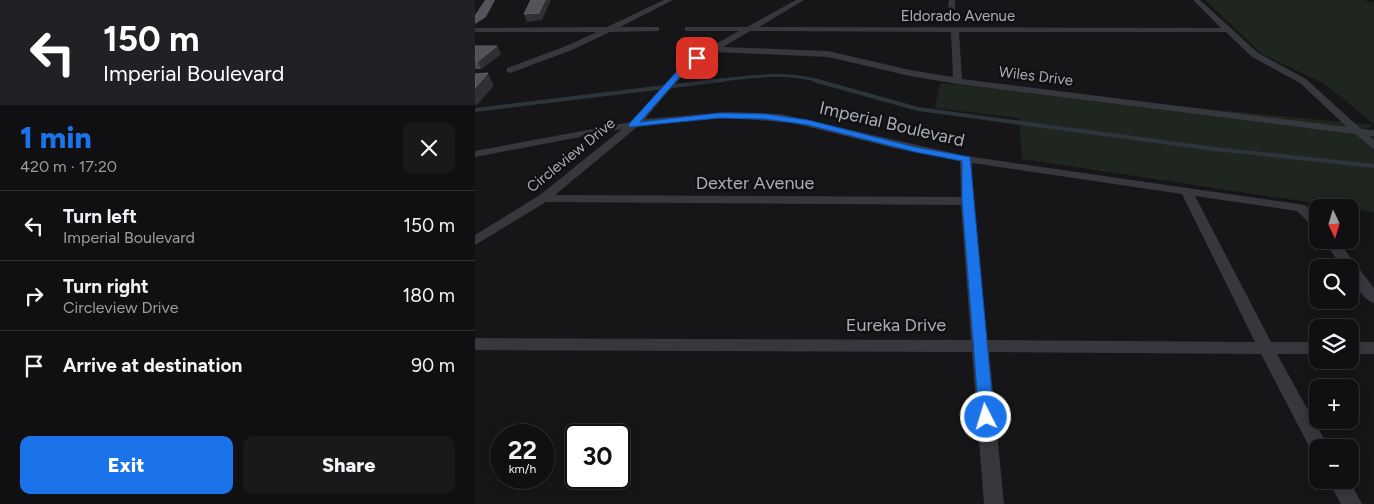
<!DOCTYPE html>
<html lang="en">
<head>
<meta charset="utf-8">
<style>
  :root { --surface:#101012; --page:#19191b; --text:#f1f3f6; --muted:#9c9d9f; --line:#303032; --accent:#1a73e8 }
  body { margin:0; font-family:Figtree,sans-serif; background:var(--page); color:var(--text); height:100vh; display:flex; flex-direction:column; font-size:19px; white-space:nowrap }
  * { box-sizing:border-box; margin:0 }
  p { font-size:16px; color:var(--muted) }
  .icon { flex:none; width:28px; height:28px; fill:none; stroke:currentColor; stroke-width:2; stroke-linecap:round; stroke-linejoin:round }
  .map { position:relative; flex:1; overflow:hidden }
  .side { display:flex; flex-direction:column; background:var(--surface); width:475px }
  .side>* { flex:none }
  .top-card { background:#202124; color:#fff; overflow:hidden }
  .needle { width:32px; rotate:176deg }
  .controls { position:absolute; left:834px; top:199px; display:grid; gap:10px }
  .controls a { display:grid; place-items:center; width:50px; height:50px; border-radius:10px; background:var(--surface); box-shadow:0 2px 12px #0003,0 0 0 1px var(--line); font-size:25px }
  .speed { position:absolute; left:15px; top:424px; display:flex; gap:10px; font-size:25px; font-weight:700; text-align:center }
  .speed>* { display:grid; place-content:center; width:65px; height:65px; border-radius:50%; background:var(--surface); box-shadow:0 2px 12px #0003,0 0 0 1px var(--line); line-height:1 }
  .speed small { font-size:12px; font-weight:400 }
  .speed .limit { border:2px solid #111; border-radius:8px; background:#fff; color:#111 }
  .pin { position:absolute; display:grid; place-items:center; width:42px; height:42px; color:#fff; margin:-21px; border-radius:10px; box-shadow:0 2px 8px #0006 }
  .me { position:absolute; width:55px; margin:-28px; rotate:355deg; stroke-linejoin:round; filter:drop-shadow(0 0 4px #0008) }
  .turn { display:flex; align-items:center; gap:18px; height:105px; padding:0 20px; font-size:22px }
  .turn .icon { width:65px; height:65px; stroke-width:2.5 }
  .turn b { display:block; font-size:35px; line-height:42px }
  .round { display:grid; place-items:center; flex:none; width:52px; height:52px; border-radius:10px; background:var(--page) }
  .summary { display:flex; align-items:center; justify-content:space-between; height:85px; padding:0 20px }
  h1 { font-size:30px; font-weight:800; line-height:38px; color:var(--accent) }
  .button { display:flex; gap:10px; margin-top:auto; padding:10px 20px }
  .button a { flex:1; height:58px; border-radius:10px; background:var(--accent); color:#fff; font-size:20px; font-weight:800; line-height:58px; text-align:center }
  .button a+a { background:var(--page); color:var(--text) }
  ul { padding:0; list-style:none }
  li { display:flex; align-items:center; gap:15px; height:70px; padding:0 20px; border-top:1px solid var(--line) }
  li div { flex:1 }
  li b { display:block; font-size:19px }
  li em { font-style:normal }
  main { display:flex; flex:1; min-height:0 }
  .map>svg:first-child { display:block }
  .green { fill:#1e261f }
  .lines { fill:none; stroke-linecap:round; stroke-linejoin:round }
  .stream-far1 { stroke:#2c353c; stroke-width:3 }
  .stream { stroke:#2c353c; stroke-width:4 }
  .minor { fill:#37383d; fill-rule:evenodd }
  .primary { fill:#53555c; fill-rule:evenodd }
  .wall { fill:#47494d }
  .shaded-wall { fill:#2f3033 }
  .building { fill:#525359; stroke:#5f6168 }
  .route { fill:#1a73e8; stroke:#114b97 }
  .labels { text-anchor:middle; stroke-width:5; stroke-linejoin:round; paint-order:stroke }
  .far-street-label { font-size:15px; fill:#a8adb8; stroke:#111113 }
  .street-label { font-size:18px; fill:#a8adb8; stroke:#111113 }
</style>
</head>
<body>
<main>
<section class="side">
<div class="top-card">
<div class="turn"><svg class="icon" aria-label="left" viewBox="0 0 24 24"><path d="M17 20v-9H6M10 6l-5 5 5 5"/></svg><div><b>150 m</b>Imperial Boulevard</div></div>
</div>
<div class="summary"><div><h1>1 min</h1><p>420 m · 17:20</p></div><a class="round"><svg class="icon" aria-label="close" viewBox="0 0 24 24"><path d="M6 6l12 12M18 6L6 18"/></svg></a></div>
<ul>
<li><svg class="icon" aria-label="left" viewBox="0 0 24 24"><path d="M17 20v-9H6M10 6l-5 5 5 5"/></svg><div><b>Turn left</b><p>Imperial Boulevard</p></div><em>150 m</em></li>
<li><svg class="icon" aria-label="right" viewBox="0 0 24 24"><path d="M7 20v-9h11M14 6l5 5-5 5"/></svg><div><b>Turn right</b><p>Circleview Drive</p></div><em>180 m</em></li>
<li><svg class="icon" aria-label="arrive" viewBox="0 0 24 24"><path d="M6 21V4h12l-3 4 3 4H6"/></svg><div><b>Arrive at destination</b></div><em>90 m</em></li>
</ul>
<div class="button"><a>Exit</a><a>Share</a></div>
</section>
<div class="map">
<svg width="899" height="504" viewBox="0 0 899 504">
  <rect width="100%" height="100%" fill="#161618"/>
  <g class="green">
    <path d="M730,0H888L899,3V124L848,83L787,54Z"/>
    <path d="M465,83L899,125L884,132L899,136V212L547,159L544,118L460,108Z"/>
  </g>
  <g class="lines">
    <path class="stream-far1" d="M238,81C274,77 309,71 344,81"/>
    <g class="stream">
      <path d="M339,80L443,109L740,149L899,166"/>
      <path d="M0,110L248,80"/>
    </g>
    <g class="minor">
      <path d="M189,0H198L145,27H184V31L135,32L97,50L35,73L32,72V68L91,46L122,32H0V28L132,27Z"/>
      <path d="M321,0H329L284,27L746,28L718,0H725L783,53L831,79L886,129L899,130V136H894L899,140V149L880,134L483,84L435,76L353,57L239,52C211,68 191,94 170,119L255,112L305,114L491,156L830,205L842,216V227L837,226L822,211L720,196L796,342H842V354H802L854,448H842V455L838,454L786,354L514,352L529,504H509L497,352L0,350V338L496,340L486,205L71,202L0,245V235L65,195L147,129L0,157V151L156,122L196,77L219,56L264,31H210V27H272ZM275,31L476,32L478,77L435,70L353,51L248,47ZM484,32H751L777,57L825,83L872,127L487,79ZM255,118L318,123L419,148L485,161L486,197L80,195L162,127L219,119ZM497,163L707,194L780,342L512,340L498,201Z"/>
      <path d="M474,0H480V10L473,8Z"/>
      <path d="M848,240H862L899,288V303C887,300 875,279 875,268H868Z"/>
      <rect x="875" y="342" width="24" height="12"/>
      <path d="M853,480H874L887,504H866Z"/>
    </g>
    <path class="primary" d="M10,0H20L11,17L0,24V15Z"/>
  </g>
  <path class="wall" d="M0,46L26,54L6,69H0Z"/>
  <g class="shaded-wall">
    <path d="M70,0H76L67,20L52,22L49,14Z"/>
    <path d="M22,46L26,54L6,69L3,61Z"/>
    <path d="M13,73L19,86L1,106L0,103V88Z"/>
  </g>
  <g class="building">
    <path d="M56,0H70L64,13L49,14Z"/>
    <path d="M0,46H22L3,61H0Z"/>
    <path d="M13,73L0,88V74Z"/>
  </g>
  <path class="route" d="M219,56L225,58L210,71L165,122L244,113L290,114L333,120L440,147L495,157L519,417L517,422L511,423L506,422L504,417L487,201V161L440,152L333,125L290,119L244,118L154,127V124L205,68Z"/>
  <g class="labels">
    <g class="far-street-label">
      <text x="483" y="21">Eldorado Avenue</text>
      <text transform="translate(561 76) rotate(7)" y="5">Wiles Drive</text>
      <text transform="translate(96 155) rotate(-39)" y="5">Circleview Drive</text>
    </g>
    <g class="street-label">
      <text transform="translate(417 124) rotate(13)" y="6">Imperial Boulevard</text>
      <text x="280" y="189">Dexter Avenue</text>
      <text x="421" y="331">Eureka Drive</text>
    </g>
  </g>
</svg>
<div class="controls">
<a><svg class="needle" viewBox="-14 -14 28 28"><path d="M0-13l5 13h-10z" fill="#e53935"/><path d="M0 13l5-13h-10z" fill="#9c9d9f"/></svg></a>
<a><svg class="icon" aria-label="search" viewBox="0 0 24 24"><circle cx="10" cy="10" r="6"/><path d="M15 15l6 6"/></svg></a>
<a><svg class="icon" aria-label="layers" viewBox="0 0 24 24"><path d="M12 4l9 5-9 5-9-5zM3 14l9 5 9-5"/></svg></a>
<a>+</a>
<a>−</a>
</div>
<div class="speed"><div>22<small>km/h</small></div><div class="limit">30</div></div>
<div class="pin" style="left:222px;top:58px;background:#d93025"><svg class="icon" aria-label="arrive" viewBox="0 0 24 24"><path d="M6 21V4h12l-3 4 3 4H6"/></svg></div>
<svg class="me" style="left:511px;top:417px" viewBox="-20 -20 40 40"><circle r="17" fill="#1a73e8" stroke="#fff" stroke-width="3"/><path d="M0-11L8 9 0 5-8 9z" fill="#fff"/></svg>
</div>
</main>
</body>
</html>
